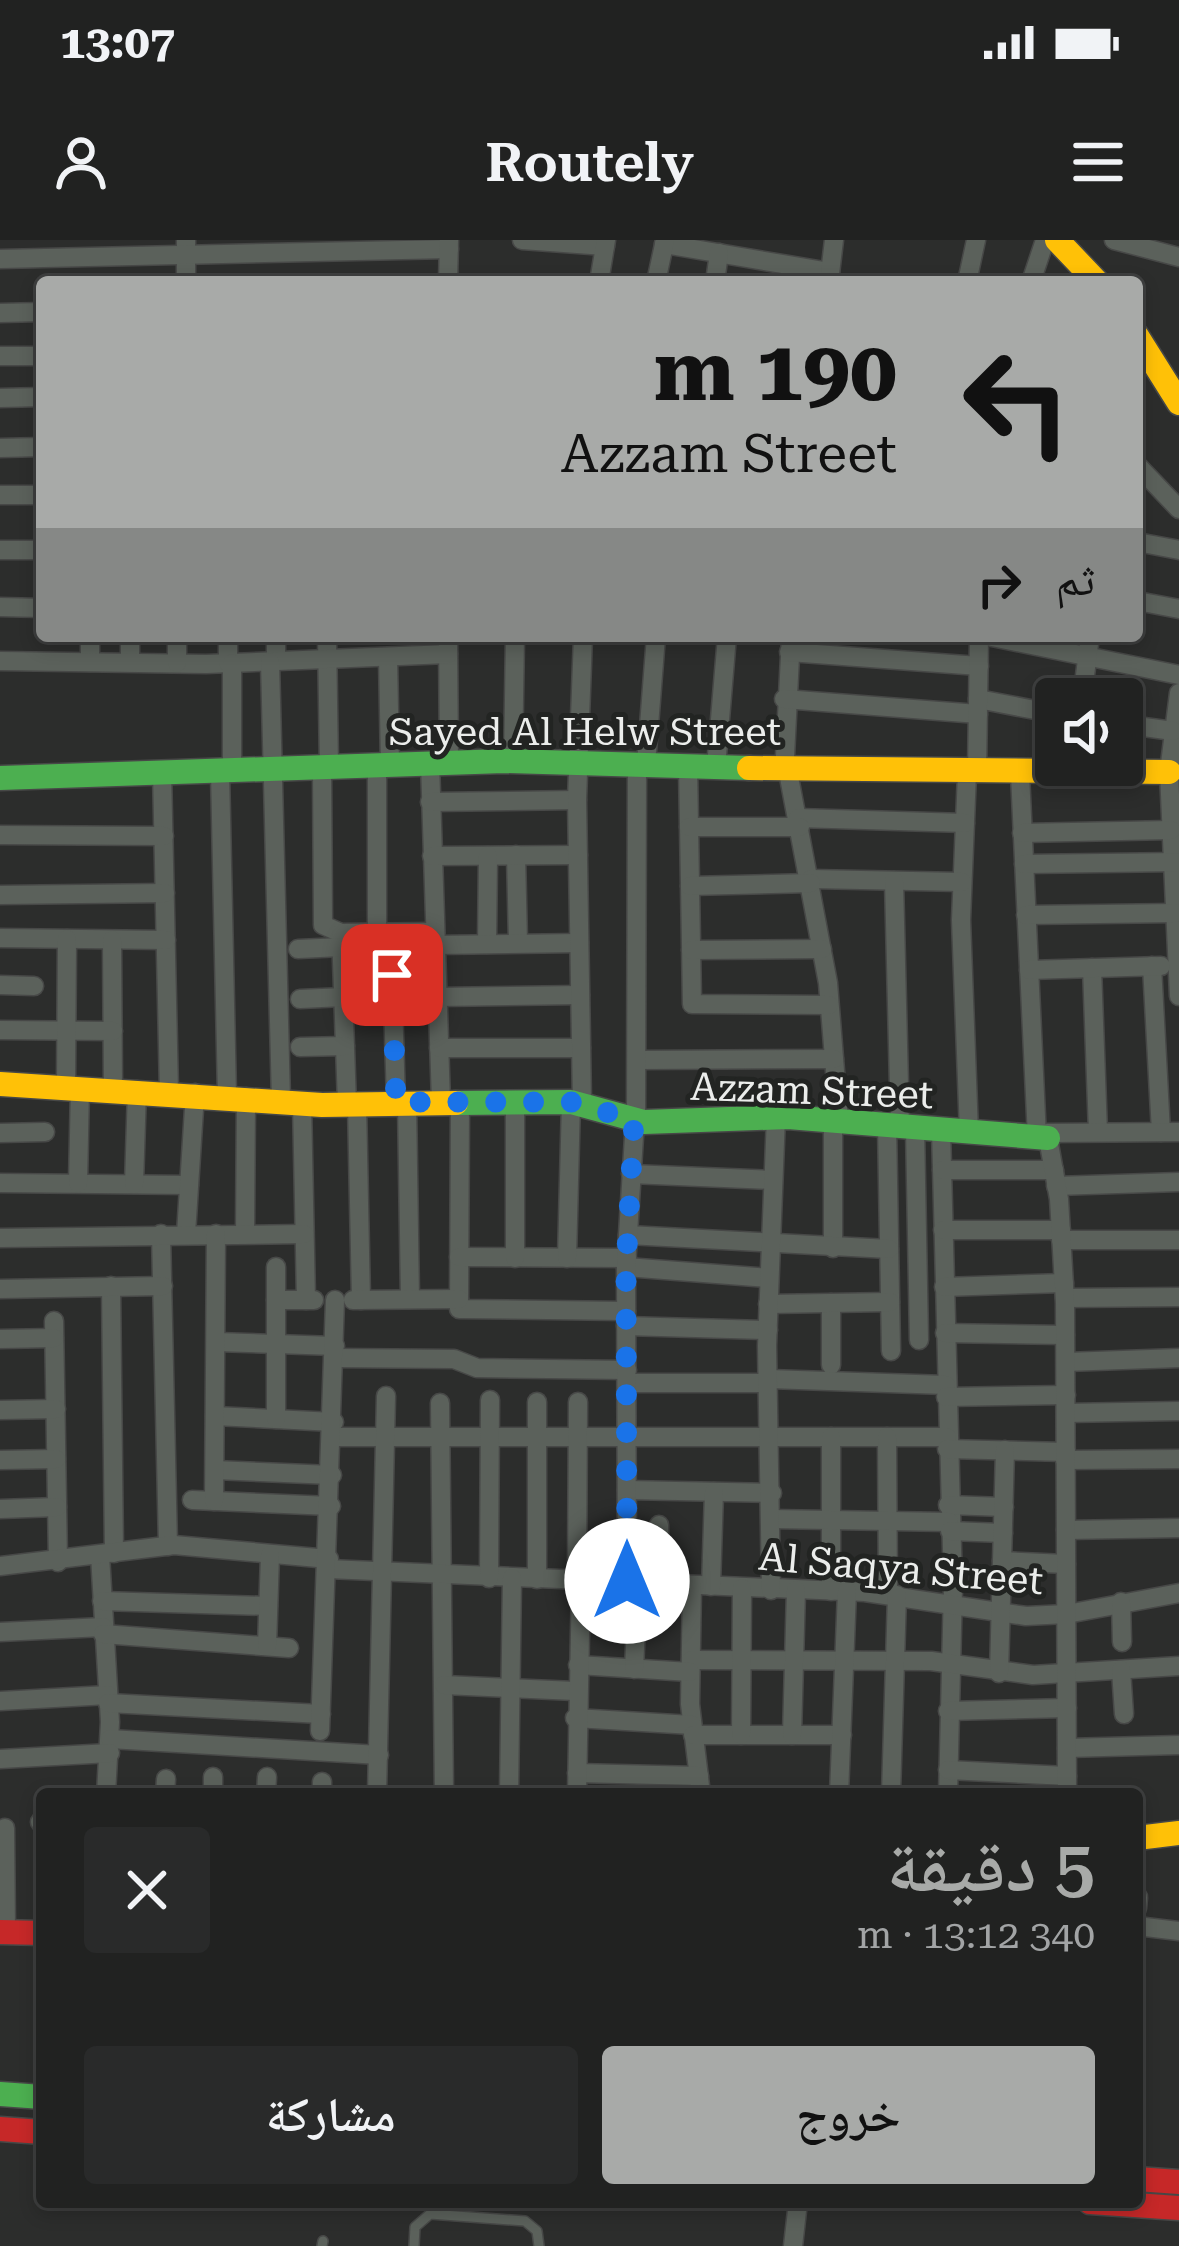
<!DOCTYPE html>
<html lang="ar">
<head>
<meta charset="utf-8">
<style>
  :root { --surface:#212221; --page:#292a2a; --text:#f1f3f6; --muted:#a2a4a5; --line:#3e3f3f; --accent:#a8aaa8 }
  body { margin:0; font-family:"Roboto Serif","Noto Naskh Arabic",serif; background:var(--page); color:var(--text); direction:rtl; height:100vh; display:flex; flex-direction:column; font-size:45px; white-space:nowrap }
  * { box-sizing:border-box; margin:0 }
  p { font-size:39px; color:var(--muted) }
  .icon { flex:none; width:66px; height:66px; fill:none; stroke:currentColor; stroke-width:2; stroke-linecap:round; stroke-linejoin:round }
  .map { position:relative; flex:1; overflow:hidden; direction:ltr }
  .side { position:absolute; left:36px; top:1548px; width:1107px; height:420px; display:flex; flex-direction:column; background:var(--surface); border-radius:12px; box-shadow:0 6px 18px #0003,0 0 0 3px var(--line); direction:rtl }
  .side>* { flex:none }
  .top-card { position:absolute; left:36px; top:36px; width:1107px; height:366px; border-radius:12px; box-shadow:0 6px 18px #0003,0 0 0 3px var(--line); direction:rtl; background:#a8aaa8; color:#111; overflow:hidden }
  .controls { position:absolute; left:1035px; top:438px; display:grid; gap:24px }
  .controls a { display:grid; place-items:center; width:108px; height:108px; border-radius:12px; background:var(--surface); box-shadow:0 6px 18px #0003,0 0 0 3px var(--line); font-size:60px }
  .pin { position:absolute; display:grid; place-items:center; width:102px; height:102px; color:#fff; margin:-51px; border-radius:24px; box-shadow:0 6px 18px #0006 }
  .me { position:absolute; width:132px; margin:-66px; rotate:0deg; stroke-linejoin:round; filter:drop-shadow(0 0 9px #0008) }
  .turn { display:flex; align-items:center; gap:42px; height:252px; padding:0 48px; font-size:54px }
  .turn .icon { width:156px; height:156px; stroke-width:2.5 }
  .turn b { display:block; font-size:84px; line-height:102px }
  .then { display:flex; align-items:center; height:114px; padding:0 48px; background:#0003; gap:24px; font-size:45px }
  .round { display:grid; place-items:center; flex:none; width:126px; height:126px; border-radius:12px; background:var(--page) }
  .summary { display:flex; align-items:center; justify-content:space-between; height:204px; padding:0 48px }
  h1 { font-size:72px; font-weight:600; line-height:90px; color:var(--accent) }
  .primary-button { display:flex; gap:24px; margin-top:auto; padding:24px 48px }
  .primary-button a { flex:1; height:138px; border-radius:12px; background:var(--accent); color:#111; font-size:48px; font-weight:600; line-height:138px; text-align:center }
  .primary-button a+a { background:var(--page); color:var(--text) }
  .status { display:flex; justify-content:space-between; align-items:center; height:84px; padding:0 60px; background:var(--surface); direction:ltr }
  .status svg { height:33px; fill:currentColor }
  header { display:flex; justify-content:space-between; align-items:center; height:156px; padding:0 48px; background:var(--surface); font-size:54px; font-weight:600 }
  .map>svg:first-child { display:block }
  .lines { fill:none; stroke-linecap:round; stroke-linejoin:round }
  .lane-casing { stroke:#474847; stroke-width:12 }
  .street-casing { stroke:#474847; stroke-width:21 }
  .fast-casing { stroke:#474847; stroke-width:27 }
  .slow-casing { stroke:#474847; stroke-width:27 }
  .jam-casing { stroke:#474847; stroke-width:27 }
  .lane { stroke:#5b615b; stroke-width:9 }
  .street { stroke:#5b615b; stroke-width:18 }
  .fast { stroke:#4caf50; stroke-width:24 }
  .slow { stroke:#ffc107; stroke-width:24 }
  .jam { stroke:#c62828; stroke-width:24 }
  .route { stroke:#1a73e8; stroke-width:21; stroke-dasharray:0 37.8 }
  .labels { text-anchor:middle; stroke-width:10; stroke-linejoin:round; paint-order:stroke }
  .street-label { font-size:39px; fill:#ebedeb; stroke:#222422 }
</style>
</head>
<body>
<div class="status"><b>13:07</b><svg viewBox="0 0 49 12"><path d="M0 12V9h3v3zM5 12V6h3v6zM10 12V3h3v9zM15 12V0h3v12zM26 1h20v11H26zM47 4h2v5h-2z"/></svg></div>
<header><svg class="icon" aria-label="menu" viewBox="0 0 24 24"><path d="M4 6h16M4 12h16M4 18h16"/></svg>Routely<svg class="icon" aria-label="person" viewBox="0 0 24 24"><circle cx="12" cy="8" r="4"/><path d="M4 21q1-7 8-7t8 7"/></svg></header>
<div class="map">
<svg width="1179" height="2006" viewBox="0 0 1179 2006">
  <rect width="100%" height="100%" fill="#2c2d2c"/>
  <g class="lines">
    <defs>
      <g id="lane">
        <path d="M322,2006L323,2001"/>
        <path d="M414,2006L415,1987L430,1974L525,1981L537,1991L539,2006"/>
      </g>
      <g id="street">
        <path d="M186,0V42"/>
        <path d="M522,0L605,6"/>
        <path d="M1114,0L1179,17"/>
        <path d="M664,4L830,32"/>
        <path d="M0,19L449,9"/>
        <path d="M448,42L449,0"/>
        <path d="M599,42L606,0"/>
        <path d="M656,42L665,0"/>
        <path d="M715,42L719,13"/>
        <path d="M829,42L834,0"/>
        <path d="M967,42L976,0"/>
        <path d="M1031,42L1045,0"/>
        <path d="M0,73L42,72"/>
        <path d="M0,116H42"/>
        <path d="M0,158L42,157"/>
        <path d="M0,208L42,207"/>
        <path d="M1137,225L1179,269"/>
        <path d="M0,255H42"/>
        <path d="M1137,302L1179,310"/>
        <path d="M0,310H42"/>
        <path d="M1137,361L1179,369"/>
        <path d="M0,367L42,368"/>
        <path d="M90,396V422"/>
        <path d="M130,396V422"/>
        <path d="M276,396V421"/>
        <path d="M327,396L329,527"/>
        <path d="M448,396L449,522"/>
        <path d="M791,396L785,516L828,743L839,881"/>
        <path d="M987,396L1179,435"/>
        <path d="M789,412L979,426"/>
        <path d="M388,417L390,525"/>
        <path d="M0,421L206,424L448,414"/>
        <path d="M270,422L281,861"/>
        <path d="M177,423V396"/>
        <path d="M228,423V396"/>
        <path d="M232,423V532"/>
        <path d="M1179,453L1169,532L1179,756"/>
        <path d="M784,459L978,474"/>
        <path d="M978,459L1056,474"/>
        <path d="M1082,459L1090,396"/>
        <path d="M1122,484L1173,491"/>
        <path d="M513,521L515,396"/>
        <path d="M430,523L441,862"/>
        <path d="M646,524L656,396"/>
        <path d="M688,526L692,764L829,765"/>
        <path d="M716,527L727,396"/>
        <path d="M322,528L323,685L341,693L435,692"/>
        <path d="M162,532L169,852"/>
        <path d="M220,532L227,856"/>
        <path d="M967,533L961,680L969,893"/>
        <path d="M977,533L979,396"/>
        <path d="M1020,534L1037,898"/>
        <path d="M430,562L577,560"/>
        <path d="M798,578L965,583"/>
        <path d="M689,587H800"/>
        <path d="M1022,593L1171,590"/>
        <path d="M0,595L164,596"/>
        <path d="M516,615L518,703"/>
        <path d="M432,616L578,615"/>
        <path d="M1024,624L1179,622"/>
        <path d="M811,639L962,642"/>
        <path d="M894,641L900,887"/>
        <path d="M690,646L811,643"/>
        <path d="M0,655L165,653"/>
        <path d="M1026,675L1175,673"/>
        <path d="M341,693L347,864"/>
        <path d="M377,693V525"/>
        <path d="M391,693L396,862"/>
        <path d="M0,698L166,700"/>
        <path d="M112,700L113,849"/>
        <path d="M487,704L488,616"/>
        <path d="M435,705L579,703"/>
        <path d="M298,709L342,707"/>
        <path d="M691,710L822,709"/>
        <path d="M1152,726L1161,892"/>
        <path d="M1092,728L1098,892"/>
        <path d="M1029,730L1161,726"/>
        <path d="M0,745L34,746"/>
        <path d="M437,757L580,755"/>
        <path d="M300,759L344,757"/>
        <path d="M0,790L113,791"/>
        <path d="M300,807L345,806"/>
        <path d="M439,808H581"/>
        <path d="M637,820L834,819"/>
        <path d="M66,846L67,699"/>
        <path d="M407,862L410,1059"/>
        <path d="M460,862L459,1069L626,1071"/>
        <path d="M302,863L306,1060"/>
        <path d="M357,864L361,1060"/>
        <path d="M582,864L577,560L583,396"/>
        <path d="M636,880L637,524"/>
        <path d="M833,880V1008"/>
        <path d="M887,885L891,1111"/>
        <path d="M915,888L919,1100"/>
        <path d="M941,890L953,1347L948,1554"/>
        <path d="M0,893L45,892"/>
        <path d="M942,930H1054"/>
        <path d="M631,934L773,940"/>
        <path d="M0,943L189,945"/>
        <path d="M78,943L80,847"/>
        <path d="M134,944L137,850"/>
        <path d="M1056,946L1179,942"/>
        <path d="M943,990H1061"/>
        <path d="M161,994L168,1306"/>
        <path d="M186,994L195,853"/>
        <path d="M245,994L246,857"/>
        <path d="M628,995L889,1009"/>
        <path d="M0,998L304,994"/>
        <path d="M1061,1000H1179"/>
        <path d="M459,1017L627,1018"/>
        <path d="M515,1018V861"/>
        <path d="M567,1018L571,862"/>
        <path d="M626,1027L769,1038"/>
        <path d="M111,1046L114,1313"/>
        <path d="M944,1047L1064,1043"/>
        <path d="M0,1049L163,1046"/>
        <path d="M1065,1058L1179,1057"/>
        <path d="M276,1060H314"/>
        <path d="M353,1060L459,1059"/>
        <path d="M831,1063V1125"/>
        <path d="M768,1064L890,1062"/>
        <path d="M54,1081L58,1322"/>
        <path d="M626,1086L768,1090"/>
        <path d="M945,1093L1065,1095"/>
        <path d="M0,1099L54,1098"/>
        <path d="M216,1102L335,1106"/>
        <path d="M335,1118L454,1119L477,1128L627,1130"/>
        <path d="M1066,1122L1179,1118"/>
        <path d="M769,1139L946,1145"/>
        <path d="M627,1143H769"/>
        <path d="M946,1157L1066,1155"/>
        <path d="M440,1163L444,1554"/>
        <path d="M0,1170L56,1169"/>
        <path d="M1066,1173L1179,1171"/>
        <path d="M215,1176L334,1182"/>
        <path d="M276,1179V1027"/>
        <path d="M334,1197H947"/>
        <path d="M831,1197V1351"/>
        <path d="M887,1197L888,1354"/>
        <path d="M947,1209L1066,1212"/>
        <path d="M0,1220L56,1219"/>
        <path d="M1065,1220L1179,1219"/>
        <path d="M215,1230L332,1235"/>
        <path d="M627,1250L772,1253"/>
        <path d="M192,1260L331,1266"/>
        <path d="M214,1261L216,994"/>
        <path d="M948,1265L1004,1267"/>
        <path d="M0,1269L57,1267"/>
        <path d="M771,1279L949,1282"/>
        <path d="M659,1285L660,1343"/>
        <path d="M1066,1290L1179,1288"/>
        <path d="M950,1291L1003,1293"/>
        <path d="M100,1315L110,1482L106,1554"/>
        <path d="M1002,1321L1066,1324"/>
        <path d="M0,1326L174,1305L329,1319"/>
        <path d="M328,1329L865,1352L1026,1376L1067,1374L1179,1353"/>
        <path d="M489,1338L490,1160"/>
        <path d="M537,1339V1162"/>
        <path d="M577,1340L578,1162"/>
        <path d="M627,1341L626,1027L635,880"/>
        <path d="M692,1345L690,1464L701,1554"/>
        <path d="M711,1346L714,1252"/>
        <path d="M771,1350L767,1106L776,876"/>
        <path d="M102,1361L268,1366"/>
        <path d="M1121,1362L1122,1402"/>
        <path d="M0,1392L103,1387"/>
        <path d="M103,1394L289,1408"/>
        <path d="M267,1406L270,1315"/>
        <path d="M691,1420L931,1421L1033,1435L1179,1426"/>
        <path d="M578,1425L690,1432"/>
        <path d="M634,1429L638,1342"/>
        <path d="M1121,1430L1124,1474"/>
        <path d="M999,1433L1005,1210"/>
        <path d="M444,1445L575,1451"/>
        <path d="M0,1461L108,1455"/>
        <path d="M108,1463L321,1474"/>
        <path d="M948,1471L1067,1468"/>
        <path d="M575,1478L692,1485"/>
        <path d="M320,1491L335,1060"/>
        <path d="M693,1495H842"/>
        <path d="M741,1495L742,1348"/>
        <path d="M792,1495L796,1350"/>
        <path d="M110,1499L379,1515"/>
        <path d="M1067,1508L1179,1505"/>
        <path d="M0,1519L110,1513"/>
        <path d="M948,1530L1067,1536"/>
        <path d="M577,1533L699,1536"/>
        <path d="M165,1554L166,1539"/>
        <path d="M213,1554V1537"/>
        <path d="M266,1554L267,1537"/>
        <path d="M322,1554V1542"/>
        <path d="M377,1554L386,1156"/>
        <path d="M509,1554L512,1338"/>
        <path d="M577,1554L581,1340"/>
        <path d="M839,1554L847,1351"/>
        <path d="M891,1554L897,1355"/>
        <path d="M1067,1554L1065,1063L1059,959L1047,893L1179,892"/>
        <path d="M40,1582H42"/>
        <path d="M5,1588L6,1692"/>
        <path d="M1137,1668L1138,1657"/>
        <path d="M1137,1686L1179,1691"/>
        <path d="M793,2006L798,1962"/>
      </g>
      <g id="fast">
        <path d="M0,538L504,521L749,528"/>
        <path d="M456,863L571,862L644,882L788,877L1048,898"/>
        <path d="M0,1854L42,1857"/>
      </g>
      <g id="slow">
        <path d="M1057,0L1097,42"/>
        <path d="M1137,96L1179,163"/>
        <path d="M749,528L1169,532"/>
        <path d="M0,844L322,865L456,863"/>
        <path d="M1137,1598L1179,1593"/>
      </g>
      <g id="jam">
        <path d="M0,1692L42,1693"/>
        <path d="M0,1889L42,1892"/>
        <path d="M1137,1939L1179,1942"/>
        <path d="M1090,1962L1179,1968"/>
      </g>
    </defs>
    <use href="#lane" class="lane-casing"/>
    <use href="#street" class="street-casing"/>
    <use href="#fast" class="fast-casing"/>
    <use href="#slow" class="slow-casing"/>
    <use href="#jam" class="jam-casing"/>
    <use href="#lane" class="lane"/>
    <use href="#street" class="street"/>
    <use href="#fast" class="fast"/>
    <use href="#slow" class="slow"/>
    <use href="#jam" class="jam"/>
  </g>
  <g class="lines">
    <path class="route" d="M392,735L396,862H571L634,880L626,1028L627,1341"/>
  </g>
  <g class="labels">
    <g class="street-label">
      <text x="585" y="505">Sayed Al Helw Street</text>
      <text transform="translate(812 850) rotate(2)" y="14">Azzam Street</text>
      <text transform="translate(901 1328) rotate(5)" y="14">Al Saqya Street</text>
    </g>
  </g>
</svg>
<div class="controls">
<a><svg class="icon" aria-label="sound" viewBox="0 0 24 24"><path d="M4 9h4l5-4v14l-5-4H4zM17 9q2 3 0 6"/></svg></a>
</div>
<div class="pin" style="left:392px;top:735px;background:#d93025"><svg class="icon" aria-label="arrive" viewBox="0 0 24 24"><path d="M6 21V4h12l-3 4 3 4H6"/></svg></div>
<svg class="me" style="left:627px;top:1341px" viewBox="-20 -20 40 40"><circle r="19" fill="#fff"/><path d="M0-13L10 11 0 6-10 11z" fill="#1a73e8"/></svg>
<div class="top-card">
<div class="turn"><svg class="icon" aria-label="left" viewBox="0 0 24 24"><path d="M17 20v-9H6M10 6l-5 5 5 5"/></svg><div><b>190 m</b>Azzam Street</div></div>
<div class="then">ثم<svg class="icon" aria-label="right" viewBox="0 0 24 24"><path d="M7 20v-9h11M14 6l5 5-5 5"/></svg></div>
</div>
<section class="side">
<div class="summary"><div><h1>5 دقيقة</h1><p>340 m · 13:12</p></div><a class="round"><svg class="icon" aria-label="close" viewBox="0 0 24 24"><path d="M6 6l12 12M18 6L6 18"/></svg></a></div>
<div class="primary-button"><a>خروج</a><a>مشاركة</a></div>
</section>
</div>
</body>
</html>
